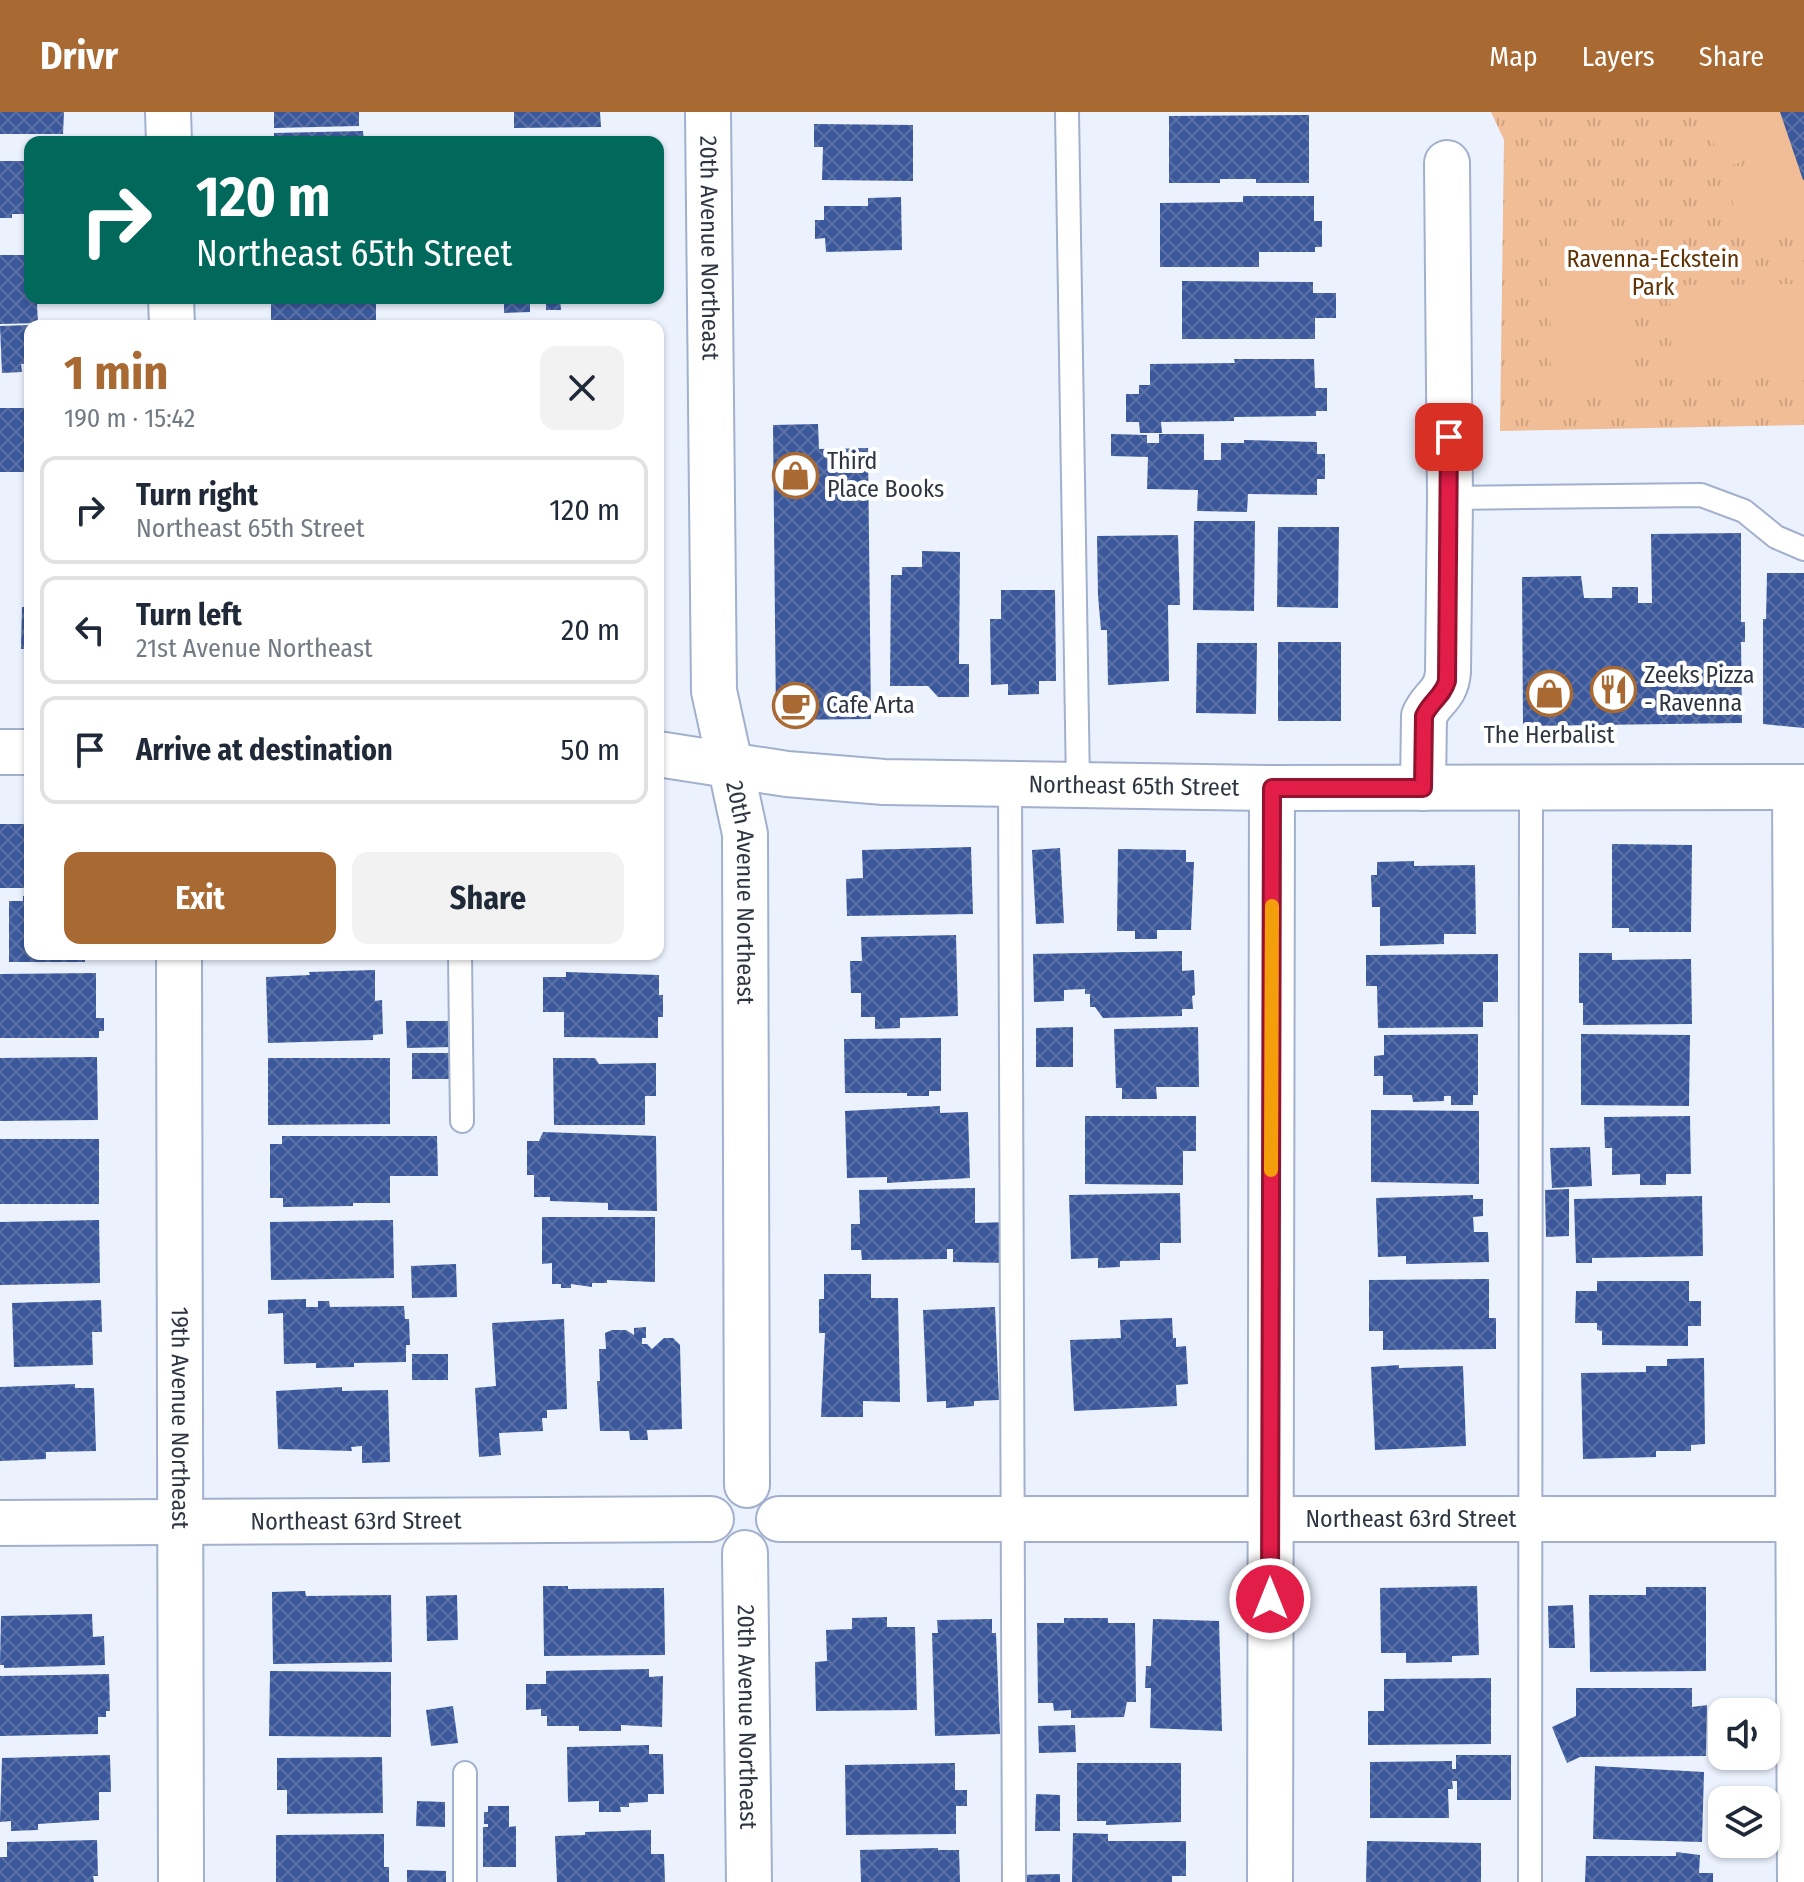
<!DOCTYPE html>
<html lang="en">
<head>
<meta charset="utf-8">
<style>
  :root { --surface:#fff; --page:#f2f2f3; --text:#1f2937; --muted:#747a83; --line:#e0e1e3; --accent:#a96932 }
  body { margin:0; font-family:"Fira Sans Condensed",sans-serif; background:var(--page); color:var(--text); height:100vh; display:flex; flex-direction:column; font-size:30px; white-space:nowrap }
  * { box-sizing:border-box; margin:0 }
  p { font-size:26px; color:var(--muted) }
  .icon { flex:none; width:44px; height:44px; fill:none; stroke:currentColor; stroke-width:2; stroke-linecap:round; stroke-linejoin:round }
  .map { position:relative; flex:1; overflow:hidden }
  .side { position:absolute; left:24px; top:208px; width:640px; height:640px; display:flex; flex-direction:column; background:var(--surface); border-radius:16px; box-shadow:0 2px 6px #0004 }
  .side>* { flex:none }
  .guide { position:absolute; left:24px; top:24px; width:640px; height:168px; border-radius:16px; box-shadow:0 2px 6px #0004; background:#00695c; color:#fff; overflow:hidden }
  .fabs { position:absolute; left:1708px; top:1586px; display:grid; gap:16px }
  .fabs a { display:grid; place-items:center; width:72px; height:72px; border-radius:16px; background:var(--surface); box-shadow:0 2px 6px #0004; font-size:40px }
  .pin { position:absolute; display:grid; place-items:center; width:68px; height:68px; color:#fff; margin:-34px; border-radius:16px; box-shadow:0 4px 12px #0006 }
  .me { position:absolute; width:88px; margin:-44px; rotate:0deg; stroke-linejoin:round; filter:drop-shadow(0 0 6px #0008) }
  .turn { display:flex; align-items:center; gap:28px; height:168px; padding:0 40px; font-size:36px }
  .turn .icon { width:104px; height:104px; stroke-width:2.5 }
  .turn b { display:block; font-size:56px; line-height:68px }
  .round { display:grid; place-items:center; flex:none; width:84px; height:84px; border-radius:16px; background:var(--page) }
  .overview { display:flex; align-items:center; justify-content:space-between; height:136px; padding:0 40px }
  h1 { font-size:48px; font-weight:700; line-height:60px; color:var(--accent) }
  .button { display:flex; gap:16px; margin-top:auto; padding:16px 40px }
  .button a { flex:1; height:92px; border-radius:16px; background:var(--accent); color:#fff; font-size:32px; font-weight:700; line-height:92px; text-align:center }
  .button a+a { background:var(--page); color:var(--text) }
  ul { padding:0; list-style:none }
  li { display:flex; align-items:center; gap:24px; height:108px; margin:0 16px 12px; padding:0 24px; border:4px solid var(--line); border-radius:16px }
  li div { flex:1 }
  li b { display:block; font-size:30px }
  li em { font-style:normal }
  header { display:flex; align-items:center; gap:48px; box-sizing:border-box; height:112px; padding:0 40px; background:var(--accent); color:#fff }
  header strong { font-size:38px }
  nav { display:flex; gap:44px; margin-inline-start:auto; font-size:28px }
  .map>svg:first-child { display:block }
  .grass { fill:url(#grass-tufts) }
  .pitch { fill:#f1bd96 }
  .building { fill:url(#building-cross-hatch) }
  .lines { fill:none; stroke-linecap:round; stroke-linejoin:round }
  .service-casing { stroke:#a2b0cd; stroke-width:26 }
  .minor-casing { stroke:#a2b0cd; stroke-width:48 }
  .tertiary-casing { stroke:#a2b0cd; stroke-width:48 }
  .secondary-casing { stroke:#a2b0cd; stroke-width:48 }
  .service { stroke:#fff; stroke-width:22 }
  .minor { stroke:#fff; stroke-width:44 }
  .tertiary { stroke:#fff; stroke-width:44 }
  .secondary { stroke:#fff; stroke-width:44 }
  .route-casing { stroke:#92132f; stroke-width:20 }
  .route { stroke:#e11d48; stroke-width:14 }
  .slow { stroke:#f59e0b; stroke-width:14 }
  .labels { text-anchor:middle; stroke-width:8; stroke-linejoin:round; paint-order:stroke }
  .street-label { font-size:24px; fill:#2f3541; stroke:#fff }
  .park-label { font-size:24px; fill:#613203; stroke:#fff }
  .poi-label { font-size:24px; fill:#2f3541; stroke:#fff; text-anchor:start }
</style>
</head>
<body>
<header>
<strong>Drivr</strong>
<nav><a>Map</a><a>Layers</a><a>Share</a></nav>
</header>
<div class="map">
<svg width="1804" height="1770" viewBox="0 0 1804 1770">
  <defs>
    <pattern id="grass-tufts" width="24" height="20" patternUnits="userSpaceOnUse" patternTransform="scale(2)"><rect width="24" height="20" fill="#f1bd96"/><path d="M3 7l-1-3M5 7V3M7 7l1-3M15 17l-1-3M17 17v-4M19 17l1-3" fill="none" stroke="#cfa382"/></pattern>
    <pattern id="building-cross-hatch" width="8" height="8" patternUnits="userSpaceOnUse" patternTransform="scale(2)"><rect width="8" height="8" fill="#3a589b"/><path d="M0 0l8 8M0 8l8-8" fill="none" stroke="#5c72a6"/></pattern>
  </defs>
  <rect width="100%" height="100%" fill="#ebf2fe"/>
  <path class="grass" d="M1491,0H1804V313L1500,319L1504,28Z"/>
  <g class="pitch">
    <path d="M1716,0H1780L1791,31L1722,57L1708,14Z"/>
    <path d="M1795,42L1804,70V116L1748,137L1725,68Z"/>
    <path d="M1625,118V278L1551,279L1550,119Z"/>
    <path d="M1804,172V261L1672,263L1670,173Z"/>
  </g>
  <g class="building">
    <path d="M0,0H64L63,22H0Z"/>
    <path d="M274,0H359V14L274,16Z"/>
    <path d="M514,0H600L601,15L514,16Z"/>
    <path d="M1780,0H1804V68H1803Z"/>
    <path d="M1309,3V71H1256V67H1220V71H1169V4Z"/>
    <path d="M814,12L913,13V69L822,68L823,35H814Z"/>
    <path d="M363,19L364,30H262L261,26H274V21Z"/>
    <path d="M0,49H30V102H12V106H0Z"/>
    <path d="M1243,84H1314V109H1322V135H1315V140H1259V155H1160V91L1243,90Z"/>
    <path d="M901,85L902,138L826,140L825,126L815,127V108H824V94H868V86Z"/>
    <path d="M0,143H30V186H48V192H37L38,211L0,212Z"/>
    <path d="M1182,169L1313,170V181H1336V206H1315V227H1182Z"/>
    <path d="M271,186H376V213L271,214Z"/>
    <path d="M504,186H560L561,198H546V192H530V200L504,201Z"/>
    <path d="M77,210L78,214H51V212Z"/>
    <path d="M30,213V251L21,252L22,260L2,261L0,214Z"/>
    <path d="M1234,247H1314L1315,276H1327V299H1316V304L1234,305V309L1161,310L1162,321H1140L1139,310H1126V282H1139V273H1150V252L1235,251Z"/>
    <rect x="0" y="296" width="30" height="64"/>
    <path d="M818,312L819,337L868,336L871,607L776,608L773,313Z"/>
    <path d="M1111,322L1147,323V331H1159V322H1204V348H1221V331H1244V328L1317,330V342H1325V367H1317V383L1248,382L1247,400L1197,399L1198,378L1147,377L1148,345L1111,344Z"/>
    <path d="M1194,409H1255L1254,499L1193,498Z"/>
    <path d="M1278,415H1339L1338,496L1277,495Z"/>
    <path d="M1741,421V510H1745V530H1741L1742,611L1523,614L1522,465L1581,464L1584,486H1612V475H1638V491H1652L1651,422Z"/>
    <path d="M1178,423L1180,493H1168L1169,569L1108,573L1107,518H1101L1098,484L1097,424Z"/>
    <path d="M922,439L960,440L959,552H969V585H938L928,574H890L891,463H902V455H922Z"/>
    <path d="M1767,461H1804V616L1763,612V507H1766Z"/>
    <rect x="658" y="473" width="3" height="92"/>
    <path d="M1001,478H1055L1056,569H1039V582L1008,583V572L991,573L990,507H1001Z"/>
    <path d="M22,495H30V537H21Z"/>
    <rect x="1278" y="530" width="63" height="79"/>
    <path d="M1197,531H1257L1256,602L1196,601Z"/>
    <rect x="0" y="712" width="30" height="64"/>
    <path d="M1612,732L1692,733L1691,820H1629V816H1612Z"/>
    <path d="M971,735L973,802L847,804L846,767L863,766L862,738Z"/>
    <path d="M1060,736L1064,811L1036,812L1032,738Z"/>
    <path d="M1118,737L1186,738V750H1194L1191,818H1157V827H1135V819H1117Z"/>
    <path d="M1414,749V754L1475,753L1476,822H1444V832L1380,834V795H1372L1371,763H1377V750Z"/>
    <path d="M23,784H30V842H85V850H9V789H23Z"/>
    <rect x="658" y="805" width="6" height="19"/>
    <path d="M956,823L958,904L900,906V916L875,917V905H861V881H851L850,849H862L861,825Z"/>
    <path d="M1182,839V859L1194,858L1195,883L1192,884L1193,897H1182V904L1103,906L1095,895H1090V882H1085V877L1064,878V889L1034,890L1033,842Z"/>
    <path d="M1579,841H1612V848L1691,847L1692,912L1583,913V891H1579Z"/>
    <path d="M566,842H629L630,845L567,846Z"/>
    <path d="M1498,842V890H1483V915L1378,916L1377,874H1366V843Z"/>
    <path d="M375,858V889L382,888L383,922L373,923V928L268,931L266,865L310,863L309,860Z"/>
    <path d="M566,860L659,863V883H663V905H658V926L564,925V900H543V865H566Z"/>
    <path d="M96,861V906H104V919H99V926H0V862Z"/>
    <path d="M406,909H450L451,935L407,936Z"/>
    <path d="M1073,915V955H1036V916Z"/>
    <path d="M1198,915L1199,975H1156L1157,987H1122V976H1116L1114,917Z"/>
    <path d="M1478,922V983H1473V993H1451V984H1444V989L1413,990L1412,983H1383V964H1374V944L1384,943V923Z"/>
    <path d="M1581,922L1690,923L1689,994L1581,993Z"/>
    <path d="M941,926V979H929V984H907V981H845L844,927Z"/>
    <rect x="412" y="941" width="43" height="26"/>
    <path d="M97,945L98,1008L0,1009V946Z"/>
    <path d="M268,946H390V1012L268,1013Z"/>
    <path d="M553,946H595L599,952L656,951V984H645V1013H554Z"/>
    <path d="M940,994V1001L968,1000L970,1066L887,1071V1065L847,1066L845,999Z"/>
    <path d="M1371,998L1479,999V1072L1371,1070Z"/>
    <path d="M1085,1004H1196V1039H1183V1073L1085,1072Z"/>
    <path d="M1690,1004L1691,1062H1666V1073H1640V1062L1612,1063V1036H1605L1604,1005Z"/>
    <path d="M543,1020L656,1024L657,1099L608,1098V1091L550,1089V1085H534V1063H527V1029H539Z"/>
    <path d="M282,1024H437L438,1064H390V1091H353V1094L283,1095V1086H270V1032H282Z"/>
    <rect x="0" y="1027" width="99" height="65"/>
    <path d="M1590,1035L1592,1074L1552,1076L1550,1036Z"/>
    <path d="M975,1076V1111L1008,1110L1009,1151L953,1150V1137H947V1147L862,1148L861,1138H851V1112H860L859,1078Z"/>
    <path d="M1569,1077V1124L1546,1125L1545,1078Z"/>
    <path d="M1180,1081L1181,1131H1160V1148L1120,1149V1155L1098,1156V1146L1071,1147L1069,1083Z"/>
    <path d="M1473,1083V1087H1483V1104L1473,1105L1474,1120H1488L1489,1150L1406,1152V1144L1378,1145L1376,1086Z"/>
    <path d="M1702,1084L1703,1144L1592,1146V1151H1576L1574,1087Z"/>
    <path d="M542,1105H655V1170L607,1168V1171H592V1175L571,1172V1176H561V1172H552V1151L542,1152Z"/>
    <path d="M99,1108L100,1171L0,1173V1110Z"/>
    <path d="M393,1108L394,1166L271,1168L270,1110Z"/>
    <path d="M456,1152L457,1185L412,1186L411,1154Z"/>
    <path d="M824,1162H871V1186H898L900,1290L863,1289V1305H821L825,1221H819V1187H824Z"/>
    <path d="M1489,1167V1206H1496V1237L1383,1238V1219H1369V1168Z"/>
    <path d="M1597,1169H1689V1189H1701V1214H1688V1234L1602,1233V1219L1597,1218V1211H1575L1576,1179H1597Z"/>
    <path d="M306,1187V1195H318V1189H329L330,1195L404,1194L405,1207H409L410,1233H406V1250L354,1251V1255L316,1256V1251L284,1252L283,1201L268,1202V1188Z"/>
    <path d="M101,1188L102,1220H92L93,1253L14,1255L12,1191Z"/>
    <path d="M995,1195L999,1288L974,1289V1294L946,1296V1289L927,1290L923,1198Z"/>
    <path d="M1172,1206L1173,1226H1176V1235L1186,1234L1188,1272L1176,1273L1177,1294L1074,1299L1070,1228L1121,1226L1120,1208Z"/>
    <path d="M564,1207L567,1297L547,1298V1306H542L543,1319L499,1321L501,1343L479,1345L475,1276L496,1274L492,1211Z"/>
    <path d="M646,1215V1226H642V1232H647L652,1237L664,1226H673L680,1233L682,1317L647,1318L648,1328H630L629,1319H600L597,1269H600L599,1237H606L605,1221L612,1218H626L634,1223V1216Z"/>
    <rect x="412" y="1242" width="36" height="26"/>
    <path d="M1704,1246L1705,1332L1691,1333V1339H1656V1345L1583,1347L1581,1261L1646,1260V1254H1667V1247Z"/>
    <path d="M1399,1253V1256L1463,1254L1466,1334L1375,1338L1371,1255Z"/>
    <path d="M75,1272V1276H94L96,1339L46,1340V1347L0,1349V1275Z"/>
    <path d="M342,1275V1279L388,1278L390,1350L362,1351V1334L351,1335L352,1339L278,1337L276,1279Z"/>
    <path d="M543,1474H568V1477L664,1476L665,1543L544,1544Z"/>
    <path d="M1477,1474L1479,1543L1452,1544V1550L1406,1551V1541H1381L1380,1476Z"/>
    <path d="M1646,1475H1706V1559L1590,1560L1589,1483H1646Z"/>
    <path d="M305,1479L306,1484L391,1483L392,1550L273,1552L272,1480Z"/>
    <path d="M457,1483L458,1528L427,1529L426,1484Z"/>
    <path d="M1573,1493L1575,1536H1549L1548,1494Z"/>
    <path d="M92,1502L93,1525L104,1524L105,1553L4,1556V1553H0L1,1504Z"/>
    <path d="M887,1505V1515H915L917,1598L816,1599L815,1550L827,1549L826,1518L852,1517V1506Z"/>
    <path d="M1064,1506H1108V1511H1135L1136,1590H1127L1124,1605L1071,1606V1598L1054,1599L1053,1591H1038L1037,1511H1064Z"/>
    <path d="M992,1507V1521H996L1000,1622L935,1624L932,1521H938L937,1508Z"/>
    <path d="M1153,1507L1219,1509L1222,1619L1150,1616L1151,1576H1145L1146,1554H1151Z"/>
    <path d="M649,1557V1565L663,1564L662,1615L621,1613V1619H579V1614H547V1604H541V1597L526,1598V1572H546V1559Z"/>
    <path d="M270,1559L391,1560V1625L269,1624Z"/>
    <path d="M109,1562L110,1599H106V1605H98V1622L0,1624V1564Z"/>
    <path d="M1491,1566V1632L1368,1633V1599H1384V1567Z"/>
    <path d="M1576,1576H1692V1595L1707,1593L1706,1644L1580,1645L1567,1651L1552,1615L1576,1604Z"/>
    <path d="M453,1594L458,1631L431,1634L426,1598Z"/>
    <path d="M1075,1613L1076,1640L1039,1641L1038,1614Z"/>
    <path d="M649,1633V1642H663L664,1682H648V1690L629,1691V1695H620L621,1700H599V1689L568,1690L567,1635Z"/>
    <path d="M110,1643L111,1680H99V1708L38,1712V1718L11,1719V1709L0,1710L2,1646Z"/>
    <path d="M1456,1643H1511V1688H1457V1669H1452L1453,1677H1448L1449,1706H1370V1650L1452,1649V1657H1456Z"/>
    <path d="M382,1645L383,1701L287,1702V1678H277V1646Z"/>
    <path d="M955,1651V1678H967V1694H956V1722L846,1723L845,1653Z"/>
    <path d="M1077,1651H1181V1710L1106,1713V1709H1077Z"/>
    <path d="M1595,1654L1704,1660L1702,1730L1593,1727Z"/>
    <path d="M1036,1682L1060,1683V1719H1035Z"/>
    <path d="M417,1689L445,1690V1715L416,1714Z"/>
    <path d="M488,1694H509V1715L516,1714V1755H483V1715H488V1712H484V1700H488Z"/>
    <path d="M651,1718V1742H664L665,1770H557L555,1724L585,1723V1720Z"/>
    <path d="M1073,1721L1108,1722V1729H1186V1764H1172V1770H1072Z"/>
    <path d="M384,1722V1755H389V1770H276V1723Z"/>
    <path d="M97,1728L98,1764H93L94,1770H0V1745H7V1730Z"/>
    <path d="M1367,1729L1481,1731V1770H1366Z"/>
    <path d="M938,1736V1738H959L960,1770H861L860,1738Z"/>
    <path d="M1676,1740L1700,1743L1699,1761H1713V1770H1585L1586,1744H1676Z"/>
    <path d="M407,1758L446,1759V1770H407Z"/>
    <path d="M1060,1762V1770H1018V1763Z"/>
  </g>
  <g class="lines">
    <defs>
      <g id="service">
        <path d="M1067,0L1078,673"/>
        <path d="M1450,386L1701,383L1744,399L1776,425L1804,437"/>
        <path d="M1010,672L1014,1770"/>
        <path d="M460,842L462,1009"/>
        <path d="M465,1770V1661"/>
        <path d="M1530,1770L1531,676"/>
      </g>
      <g id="minor">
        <path d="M168,0L169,30"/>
        <path d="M171,186L172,214"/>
        <path id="s1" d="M730,652L745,722L747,1373"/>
        <path d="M1795,675L1800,1770"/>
        <path d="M1423,676L1424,604C1432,585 1446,584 1448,560L1450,386L1447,51"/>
        <path id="s2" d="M179,842L181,1770"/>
        <path id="s3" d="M779,1407H1804"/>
        <path id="s4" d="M0,1411L711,1407"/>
        <path id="s5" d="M745,1441L749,1770"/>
        <path d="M1270,1770L1272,676"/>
      </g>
      <g id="tertiary">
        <path id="s6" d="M708,0L714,579L730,652"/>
      </g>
      <g id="secondary">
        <path d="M0,640H30"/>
        <path id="s7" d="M658,642L787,662L884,670L1266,676L1804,675"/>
      </g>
    </defs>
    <use href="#service" class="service-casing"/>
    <use href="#minor" class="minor-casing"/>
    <use href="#tertiary" class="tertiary-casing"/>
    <use href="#secondary" class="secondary-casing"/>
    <use href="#service" class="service"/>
    <use href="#minor" class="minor"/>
    <use href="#tertiary" class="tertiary"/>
    <use href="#secondary" class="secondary"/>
  </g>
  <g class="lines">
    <defs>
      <path id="route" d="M1270,1487L1272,676H1423L1424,604C1430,590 1443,584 1447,569L1449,325"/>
    </defs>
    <use href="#route" class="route-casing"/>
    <use href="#route" class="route"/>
    <path class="slow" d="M1271,1058L1272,794"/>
  </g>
  <defs>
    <symbol id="shop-ring" viewBox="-11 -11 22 22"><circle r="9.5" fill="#fff" stroke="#a96932" stroke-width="1.5"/><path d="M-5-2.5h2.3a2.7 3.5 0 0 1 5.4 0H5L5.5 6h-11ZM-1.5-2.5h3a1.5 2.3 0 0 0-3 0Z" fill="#a96932"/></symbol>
    <symbol id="restaurant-ring" viewBox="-11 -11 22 22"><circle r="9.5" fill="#fff" stroke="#a96932" stroke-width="1.5"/><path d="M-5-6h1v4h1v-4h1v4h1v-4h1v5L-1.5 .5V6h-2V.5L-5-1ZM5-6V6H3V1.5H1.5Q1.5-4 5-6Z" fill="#a96932"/></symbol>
    <symbol id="cafe-ring" viewBox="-11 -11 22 22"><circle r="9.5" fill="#fff" stroke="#a96932" stroke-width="1.5"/><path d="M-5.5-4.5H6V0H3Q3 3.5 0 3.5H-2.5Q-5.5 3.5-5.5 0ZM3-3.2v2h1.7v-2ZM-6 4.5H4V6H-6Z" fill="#a96932"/></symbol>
  </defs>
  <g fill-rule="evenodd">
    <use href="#shop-ring" x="770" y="338" width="51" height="51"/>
    <use href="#restaurant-ring" x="1588" y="552" width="51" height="51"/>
    <use href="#shop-ring" x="1524" y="556" width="51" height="51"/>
    <use href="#cafe-ring" x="770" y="568" width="51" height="51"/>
  </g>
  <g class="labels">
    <g class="street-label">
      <text dy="8" stroke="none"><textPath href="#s6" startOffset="136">20th Avenue Northeast</textPath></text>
      <text dy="8" stroke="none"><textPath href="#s7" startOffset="478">Northeast 65th Street</textPath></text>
      <text dy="8" stroke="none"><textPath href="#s1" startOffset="130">20th Avenue Northeast</textPath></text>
      <text dy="8" stroke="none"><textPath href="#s2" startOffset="464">19th Avenue Northeast</textPath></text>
      <text dy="8" stroke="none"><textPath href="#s3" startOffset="632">Northeast 63rd Street</textPath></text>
      <text dy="8" stroke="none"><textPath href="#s4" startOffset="356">Northeast 63rd Street</textPath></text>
      <text dy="8" stroke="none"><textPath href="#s5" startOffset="164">20th Avenue Northeast</textPath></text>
    </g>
    <g class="park-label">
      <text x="1653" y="155">Ravenna-Eckstein<tspan x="1653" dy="28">Park</tspan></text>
    </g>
    <g class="poi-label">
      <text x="827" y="357">Third<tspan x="827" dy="28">Place Books</tspan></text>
      <text x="1644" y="571">Zeeks Pizza<tspan x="1644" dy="28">- Ravenna</tspan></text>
      <text x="826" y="601">Cafe Arta</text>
      <text x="1549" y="631" text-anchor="middle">The Herbalist</text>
    </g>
  </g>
</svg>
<div class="fabs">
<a><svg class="icon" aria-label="sound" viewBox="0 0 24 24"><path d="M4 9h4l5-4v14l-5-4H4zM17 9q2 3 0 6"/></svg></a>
<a><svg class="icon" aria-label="layers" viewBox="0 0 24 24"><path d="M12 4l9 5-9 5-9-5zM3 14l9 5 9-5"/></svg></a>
</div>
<div class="pin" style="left:1449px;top:325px;background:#d93025"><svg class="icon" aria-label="arrive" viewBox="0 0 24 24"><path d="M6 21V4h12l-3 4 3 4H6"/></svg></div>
<svg class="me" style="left:1270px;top:1487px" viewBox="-20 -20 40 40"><circle r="17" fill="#e11d48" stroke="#fff" stroke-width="3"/><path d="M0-11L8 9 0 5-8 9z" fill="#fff"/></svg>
<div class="guide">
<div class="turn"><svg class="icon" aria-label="right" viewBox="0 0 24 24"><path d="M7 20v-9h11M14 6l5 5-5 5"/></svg><div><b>120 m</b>Northeast 65th Street</div></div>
</div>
<section class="side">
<div class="overview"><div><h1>1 min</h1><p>190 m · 15:42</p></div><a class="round"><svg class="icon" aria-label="close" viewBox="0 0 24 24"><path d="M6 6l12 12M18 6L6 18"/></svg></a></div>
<ul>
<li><svg class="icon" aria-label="right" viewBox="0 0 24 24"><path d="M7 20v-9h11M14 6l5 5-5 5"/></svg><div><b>Turn right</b><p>Northeast 65th Street</p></div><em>120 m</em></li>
<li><svg class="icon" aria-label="left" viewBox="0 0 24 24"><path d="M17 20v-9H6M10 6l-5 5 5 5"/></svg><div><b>Turn left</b><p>21st Avenue Northeast</p></div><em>20 m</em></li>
<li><svg class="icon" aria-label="arrive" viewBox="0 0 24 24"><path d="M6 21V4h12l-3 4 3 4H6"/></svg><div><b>Arrive at destination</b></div><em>50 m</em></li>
</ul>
<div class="button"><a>Exit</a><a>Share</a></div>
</section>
</div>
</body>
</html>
